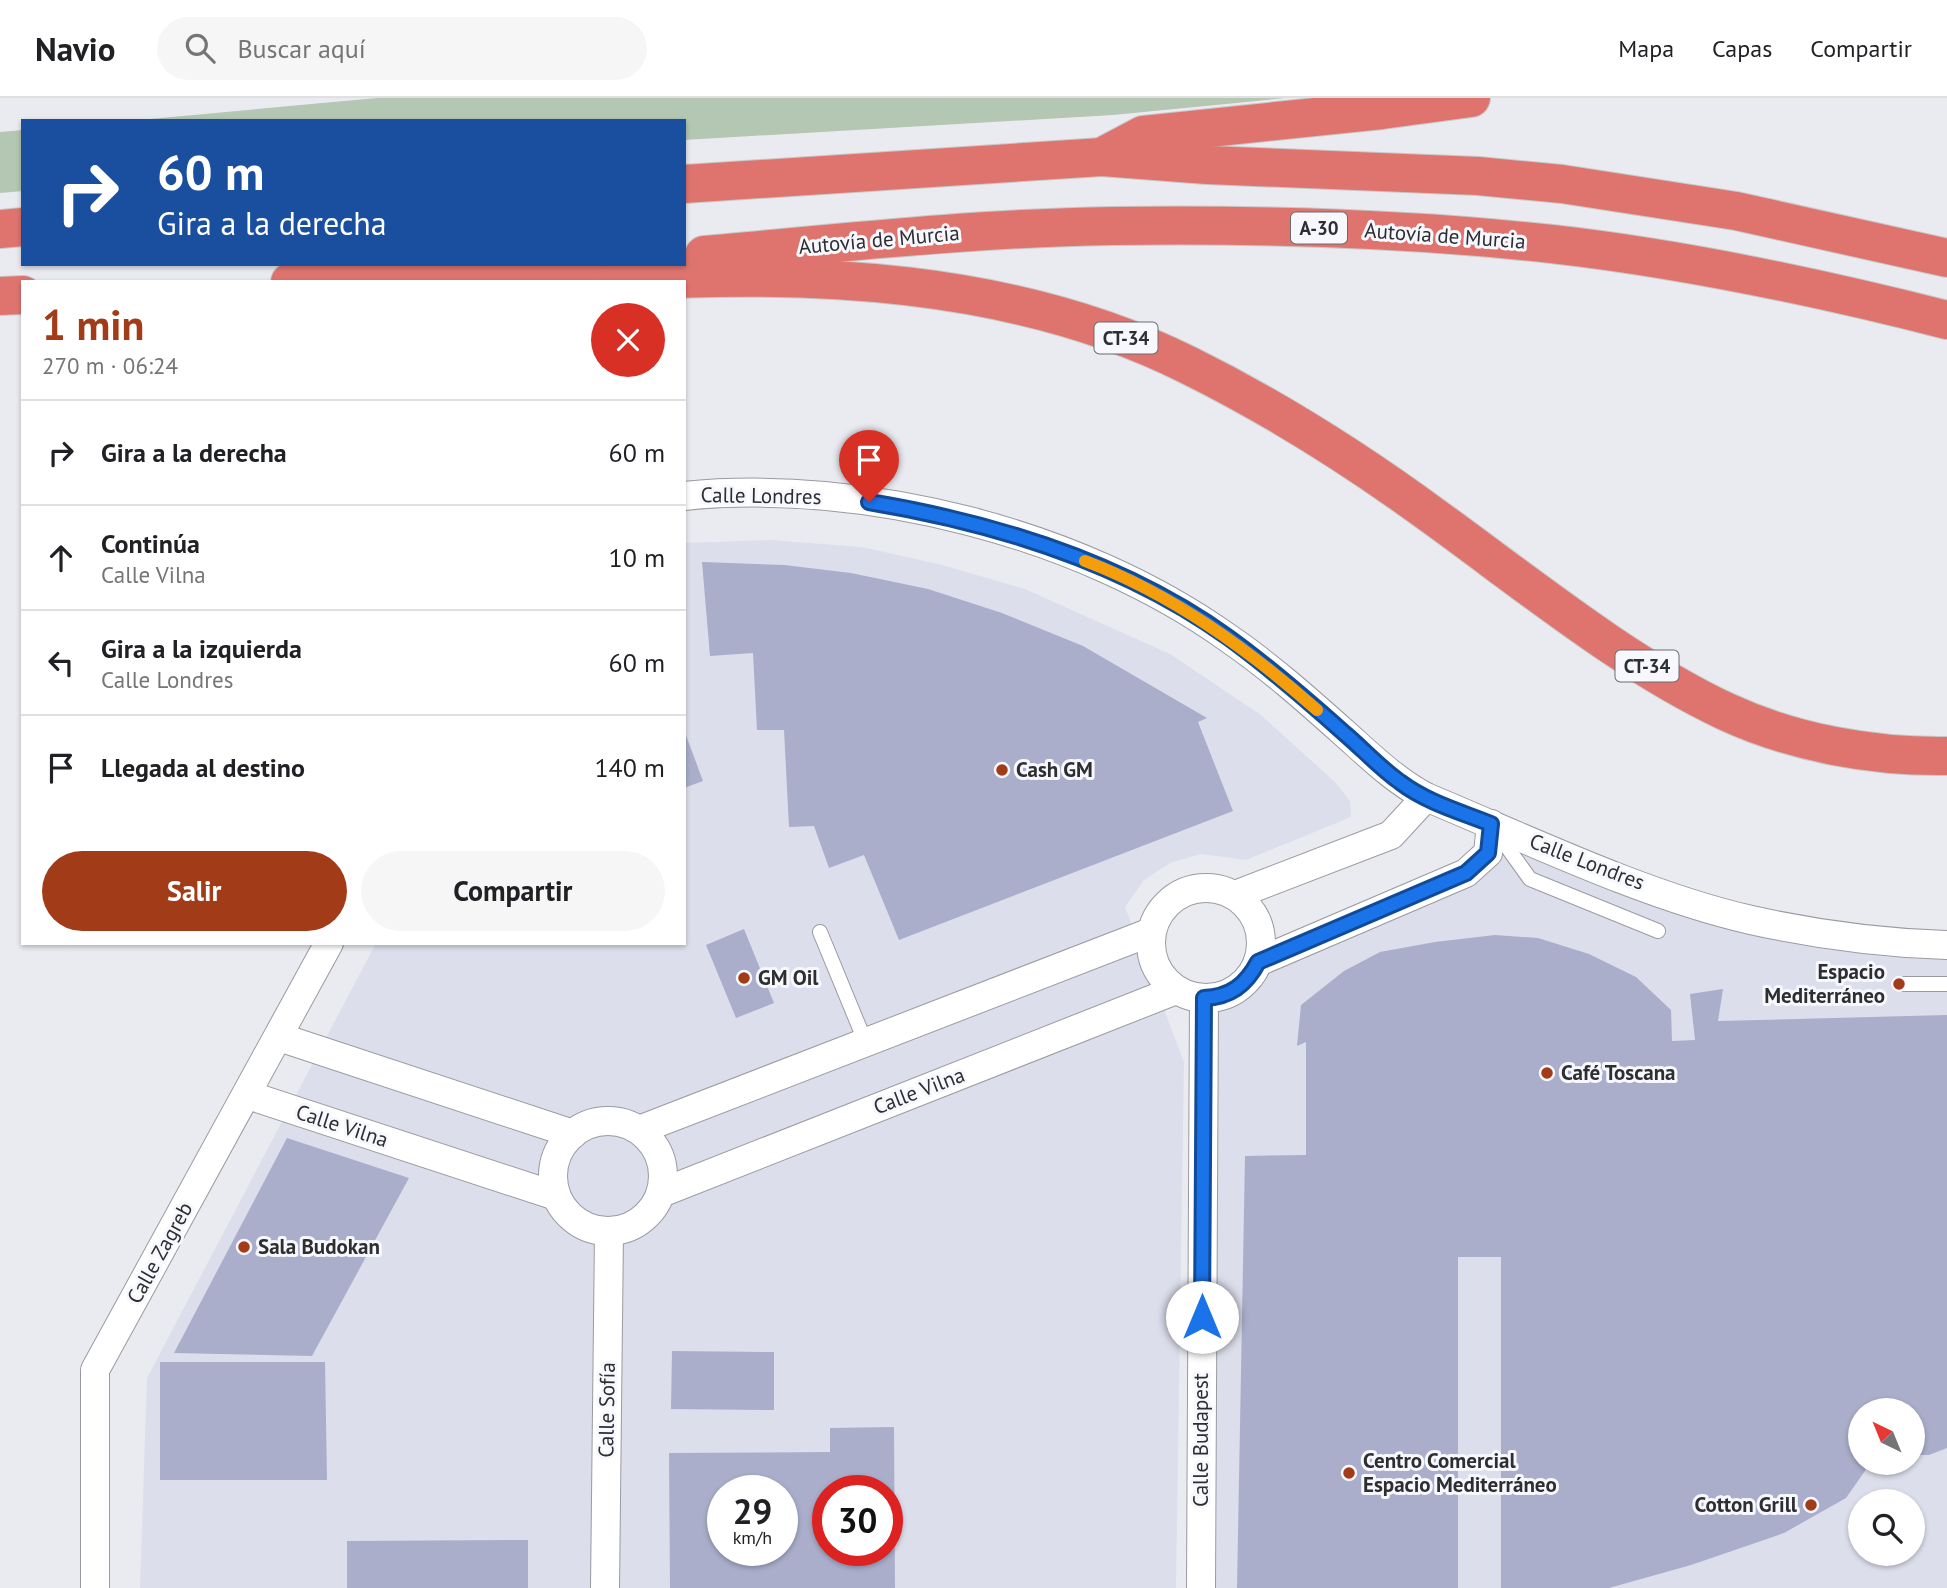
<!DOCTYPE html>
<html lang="es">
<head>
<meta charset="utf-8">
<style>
  :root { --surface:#fff; --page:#f6f6f6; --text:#202124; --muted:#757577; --line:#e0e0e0; --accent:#a23c18 }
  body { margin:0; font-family:"PT Sans",sans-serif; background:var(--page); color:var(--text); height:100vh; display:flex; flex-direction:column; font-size:26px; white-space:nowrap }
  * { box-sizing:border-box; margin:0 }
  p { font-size:23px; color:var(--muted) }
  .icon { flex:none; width:38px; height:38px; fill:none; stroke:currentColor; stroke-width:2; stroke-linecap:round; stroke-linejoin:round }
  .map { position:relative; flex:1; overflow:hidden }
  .side { position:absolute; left:21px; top:182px; width:665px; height:665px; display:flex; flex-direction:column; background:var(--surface); border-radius:0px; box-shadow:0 2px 5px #0004 }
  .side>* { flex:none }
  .guide { position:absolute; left:21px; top:21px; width:665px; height:147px; border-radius:0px; box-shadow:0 2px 5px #0004; background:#1a4fa0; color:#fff; overflow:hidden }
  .needle { width:46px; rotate:317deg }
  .controls { position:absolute; left:1848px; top:1300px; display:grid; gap:14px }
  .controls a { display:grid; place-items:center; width:77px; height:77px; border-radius:50%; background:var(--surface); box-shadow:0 2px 5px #0004; font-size:35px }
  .speed { position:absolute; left:707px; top:1377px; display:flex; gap:14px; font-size:35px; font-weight:700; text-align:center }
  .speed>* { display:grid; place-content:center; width:91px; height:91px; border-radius:50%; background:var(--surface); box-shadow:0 2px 5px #0004; line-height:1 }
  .speed small { font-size:18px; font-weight:400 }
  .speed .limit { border:10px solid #d22; background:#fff; color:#111 }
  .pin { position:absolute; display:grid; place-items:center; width:60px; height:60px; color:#fff; margin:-72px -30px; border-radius:50% 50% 50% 0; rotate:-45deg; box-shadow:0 0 7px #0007 }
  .pin .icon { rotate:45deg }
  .me { position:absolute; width:77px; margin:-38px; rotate:0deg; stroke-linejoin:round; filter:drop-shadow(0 0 5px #0008) }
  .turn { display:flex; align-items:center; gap:24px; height:147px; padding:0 21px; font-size:32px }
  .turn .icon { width:91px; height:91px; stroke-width:2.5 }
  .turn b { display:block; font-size:49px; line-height:60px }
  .round { display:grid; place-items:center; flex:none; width:74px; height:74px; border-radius:37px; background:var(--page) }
  .overview { display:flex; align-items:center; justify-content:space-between; height:119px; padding:0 21px }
  h1 { font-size:42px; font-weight:800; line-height:52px; color:var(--accent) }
  .action { display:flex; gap:14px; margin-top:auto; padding:14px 21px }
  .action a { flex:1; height:80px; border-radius:42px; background:var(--accent); color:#fff; font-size:28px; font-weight:800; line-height:80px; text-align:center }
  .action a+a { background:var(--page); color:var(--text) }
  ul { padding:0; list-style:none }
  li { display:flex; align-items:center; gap:21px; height:105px; padding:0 21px; border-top:2px solid var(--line) }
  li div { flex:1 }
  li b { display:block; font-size:26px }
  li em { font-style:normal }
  header { display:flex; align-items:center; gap:42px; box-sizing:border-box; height:98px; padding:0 35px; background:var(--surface); border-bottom:2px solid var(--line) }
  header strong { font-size:33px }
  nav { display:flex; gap:38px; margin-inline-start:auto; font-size:24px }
  .search { width:490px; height:63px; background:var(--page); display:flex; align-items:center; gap:18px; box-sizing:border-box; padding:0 24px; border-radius:38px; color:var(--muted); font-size:26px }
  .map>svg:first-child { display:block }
  .built { fill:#dcdeeb; fill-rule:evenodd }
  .green { fill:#b3c7b3 }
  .building { fill:#aaaeca; fill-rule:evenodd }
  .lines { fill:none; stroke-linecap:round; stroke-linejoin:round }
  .service-casing { stroke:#9a9ba0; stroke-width:16 }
  .minor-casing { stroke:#9a9ba0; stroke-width:30 }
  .motorway-casing { stroke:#c9c9c9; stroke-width:40 }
  .service { stroke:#fff; stroke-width:14 }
  .minor { stroke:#fff; stroke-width:28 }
  .motorway { stroke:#df746f; stroke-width:38 }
  .route-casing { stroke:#114b97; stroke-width:18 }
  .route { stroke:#1a73e8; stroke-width:12 }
  .slow { stroke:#f59e0b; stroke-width:12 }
  .poi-dot { fill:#a23c18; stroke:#f7f8fe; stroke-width:2.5 }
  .labels { text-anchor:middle; stroke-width:6; stroke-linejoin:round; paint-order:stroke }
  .shield { fill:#f7f8fe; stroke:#6a6b6e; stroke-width:2 }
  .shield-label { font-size:19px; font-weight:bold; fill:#2e2e31 }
  .street-label { font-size:21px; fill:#2e2e31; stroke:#f7f8fe }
  .poi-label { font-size:21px; font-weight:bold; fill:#2e2e31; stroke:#f7f8fe; text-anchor:start }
</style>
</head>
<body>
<header>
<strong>Navio</strong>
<div class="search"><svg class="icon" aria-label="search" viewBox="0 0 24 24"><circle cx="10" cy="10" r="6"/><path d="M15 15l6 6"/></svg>Buscar aquí</div>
<nav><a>Mapa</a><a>Capas</a><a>Compartir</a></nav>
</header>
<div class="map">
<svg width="1947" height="1490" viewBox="0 0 1947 1490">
  <rect width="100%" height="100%" fill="#eaebf1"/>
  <g class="built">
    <path d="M770,442L862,449L942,467L1025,491L1170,556L1261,617L1335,684L1350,703L1351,719L1246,762L1201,756L1170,765L1144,782L1125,809L1184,964L1176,1490H140L147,1280L376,845H684V445ZM723,1393H782V1452H723ZM828,1393H887V1452H828Z"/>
    <path d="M1491,726L1685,802L1947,847V1490H1201L1216,900L1242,887L1258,864L1466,775ZM1860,1312H1913V1365H1860ZM1860,1404H1913V1456H1860Z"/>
  </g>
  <g class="green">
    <path d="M377,0H1286L1113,17L684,42V23H128Z"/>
    <path d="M23,32V93L0,95V34Z"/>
  </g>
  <g class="building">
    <path d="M702,464L784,467L851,475L928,491L1002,515L1083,548L1207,620L1198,624L1233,713L899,842L864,757L829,770L814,728L789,729L784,632H757L753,555L710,558Z"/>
    <path d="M684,632L703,683L684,690Z"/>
    <path d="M744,831L774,905L736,920L706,847Z"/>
    <path d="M1495,837L1538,840L1589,856L1636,879L1671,912L1672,943L1695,942L1690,896L1723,891L1718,923L1947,917V1350L1929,1357H1913V1312H1860V1365H1879L1867,1370L1846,1400L1784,1435L1691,1467L1609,1490H1501V1159H1458V1490H1237L1245,1058L1306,1057V944L1297,948L1301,907L1344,873L1380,854L1435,844Z"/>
    <path d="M287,1040L409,1080L312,1258L174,1255Z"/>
    <path d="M672,1253L774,1254V1312L671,1311Z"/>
    <path d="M160,1264H325L327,1382H160Z"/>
    <path d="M894,1329L895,1490H670L669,1355L830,1354V1330ZM723,1393H782V1452H723ZM828,1393H887V1452H828Z"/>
    <path d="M528,1442V1490H347V1443Z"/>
  </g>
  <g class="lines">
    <defs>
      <g id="service">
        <path d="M1497,735L1530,781L1658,833"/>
        <path d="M820,834L865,943"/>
        <path d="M1899,886H1947"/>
      </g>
      <g id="minor">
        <path d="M684,398C864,380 1081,435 1228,540C1269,568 1306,601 1343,634C1370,658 1394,682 1426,699C1527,741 1645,798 1751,822C1814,836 1882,845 1947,847"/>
        <circle cx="1206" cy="845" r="55"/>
        <path d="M1235,797L1391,737L1426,699"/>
        <path d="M1258,864L1466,775L1488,755L1491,726"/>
        <path d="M279,939L573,1036"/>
        <path d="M248,997L556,1098"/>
        <circle cx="608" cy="1078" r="55"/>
        <path d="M639,1032L1151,834"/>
        <path d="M661,1095L1176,892"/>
        <path d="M95,1490V1272L329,845"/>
        <path d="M605,1490L609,1134"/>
        <path d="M1201,1490L1204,900"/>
      </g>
      <g id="motorway">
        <path d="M1107,56L1143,37L1382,12L1471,0"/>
        <path d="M684,86L1102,59L1207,67L1478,78L1562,86L1736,113L1947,160"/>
        <path d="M0,131L23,129"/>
        <path d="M704,157C839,145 976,130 1112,128C1258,126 1406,130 1552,146C1685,161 1817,189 1947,222"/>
        <path d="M290,184L589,166"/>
        <path d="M616,184C806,172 1014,180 1188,267C1275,310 1357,362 1436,420C1526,485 1626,567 1727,614C1794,645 1873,659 1947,658"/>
        <path d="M0,198L23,197"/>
      </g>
    </defs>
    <use href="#service" class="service-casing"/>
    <use href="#minor" class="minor-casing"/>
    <use href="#motorway" class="motorway-casing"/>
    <use href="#service" class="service"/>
    <use href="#minor" class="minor"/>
    <use href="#motorway" class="motorway"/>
  </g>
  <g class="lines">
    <defs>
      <path id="route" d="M869,404C995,425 1125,465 1229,540C1269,569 1307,602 1344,635C1363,651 1380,670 1400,684C1426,704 1461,714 1491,726L1488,755L1466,775L1258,864C1246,887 1230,899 1204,900L1202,1219"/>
    </defs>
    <use href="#route" class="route-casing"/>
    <use href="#route" class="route"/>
    <path class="slow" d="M1085,463C1172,496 1248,551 1317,612"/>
  </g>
  <g class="poi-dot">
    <circle cx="1002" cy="672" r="7"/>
    <circle cx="744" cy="880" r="7"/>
    <circle cx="1899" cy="886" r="7"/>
    <circle cx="1547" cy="975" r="7"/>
    <circle cx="244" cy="1149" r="7"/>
    <circle cx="1349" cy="1375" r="7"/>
    <circle cx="1811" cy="1407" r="7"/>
  </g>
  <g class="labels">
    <g class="shield">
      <rect x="1291" y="114.5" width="56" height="31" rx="5"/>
      <rect x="1094.5" y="224.5" width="63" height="31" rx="5"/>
      <rect x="1615.5" y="552.5" width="63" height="31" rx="5"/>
    </g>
    <g class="shield-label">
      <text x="1319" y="137">A-30</text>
      <text x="1126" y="247">CT-34</text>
      <text x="1647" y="575">CT-34</text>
    </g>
    <g class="street-label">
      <text transform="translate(1445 138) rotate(4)" y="7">Autovía de Murcia</text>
      <text transform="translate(879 142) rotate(-5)" y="7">Autovía de Murcia</text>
      <text transform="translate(761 398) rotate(1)" y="7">Calle Londres</text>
      <text transform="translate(1587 764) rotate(21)" y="7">Calle Londres</text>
      <text transform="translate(919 993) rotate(-21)" y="7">Calle Vilna</text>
      <text transform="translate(342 1028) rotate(18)" y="7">Calle Vilna</text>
      <text transform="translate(160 1155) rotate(-61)" y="7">Calle Zagreb</text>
      <text transform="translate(607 1312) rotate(-89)" y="7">Calle Sofía</text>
      <text transform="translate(1201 1342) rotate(-90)" y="7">Calle Budapest</text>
    </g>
    <g class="poi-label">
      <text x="1016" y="679">Cash GM</text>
      <text x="1885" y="881" text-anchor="end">Espacio<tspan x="1885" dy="24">Mediterráneo</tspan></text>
      <text x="758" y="887">GM Oil</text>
      <text x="1561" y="982">Café Toscana</text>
      <text x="258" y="1156">Sala Budokan</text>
      <text x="1363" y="1370">Centro Comercial<tspan x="1363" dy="24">Espacio Mediterráneo</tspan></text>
      <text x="1797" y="1414" text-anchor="end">Cotton Grill</text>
    </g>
  </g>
</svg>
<div class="controls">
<a><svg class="needle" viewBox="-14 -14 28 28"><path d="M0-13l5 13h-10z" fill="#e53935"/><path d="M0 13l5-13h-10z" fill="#757577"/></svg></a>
<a><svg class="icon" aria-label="search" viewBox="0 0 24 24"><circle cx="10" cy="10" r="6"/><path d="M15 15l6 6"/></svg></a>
</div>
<div class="speed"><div>29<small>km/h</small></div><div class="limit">30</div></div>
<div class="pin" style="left:869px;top:404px;background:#d93025"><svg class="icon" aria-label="arrive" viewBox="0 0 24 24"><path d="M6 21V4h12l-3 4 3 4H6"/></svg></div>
<svg class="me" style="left:1202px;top:1219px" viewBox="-20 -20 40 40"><circle r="19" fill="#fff"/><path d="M0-13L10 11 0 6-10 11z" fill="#1a73e8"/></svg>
<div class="guide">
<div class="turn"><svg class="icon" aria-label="right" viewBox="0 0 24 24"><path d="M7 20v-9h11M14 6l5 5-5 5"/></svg><div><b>60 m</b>Gira a la derecha</div></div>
</div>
<section class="side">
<div class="overview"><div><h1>1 min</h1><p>270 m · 06:24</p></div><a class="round" style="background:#d93025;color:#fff"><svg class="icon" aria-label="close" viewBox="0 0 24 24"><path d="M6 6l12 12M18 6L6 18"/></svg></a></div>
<ul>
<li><svg class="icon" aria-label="right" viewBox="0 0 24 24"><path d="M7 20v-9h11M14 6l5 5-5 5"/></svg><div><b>Gira a la derecha</b></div><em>60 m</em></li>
<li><svg class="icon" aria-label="ahead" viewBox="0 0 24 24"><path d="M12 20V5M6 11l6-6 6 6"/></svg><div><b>Continúa</b><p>Calle Vilna</p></div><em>10 m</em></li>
<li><svg class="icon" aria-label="left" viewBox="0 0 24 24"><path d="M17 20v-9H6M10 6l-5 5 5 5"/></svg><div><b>Gira a la izquierda</b><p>Calle Londres</p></div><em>60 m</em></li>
<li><svg class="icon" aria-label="arrive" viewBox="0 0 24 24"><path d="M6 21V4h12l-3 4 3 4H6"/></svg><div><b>Llegada al destino</b></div><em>140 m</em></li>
</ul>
<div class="action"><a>Salir</a><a>Compartir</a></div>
</section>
</div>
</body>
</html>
